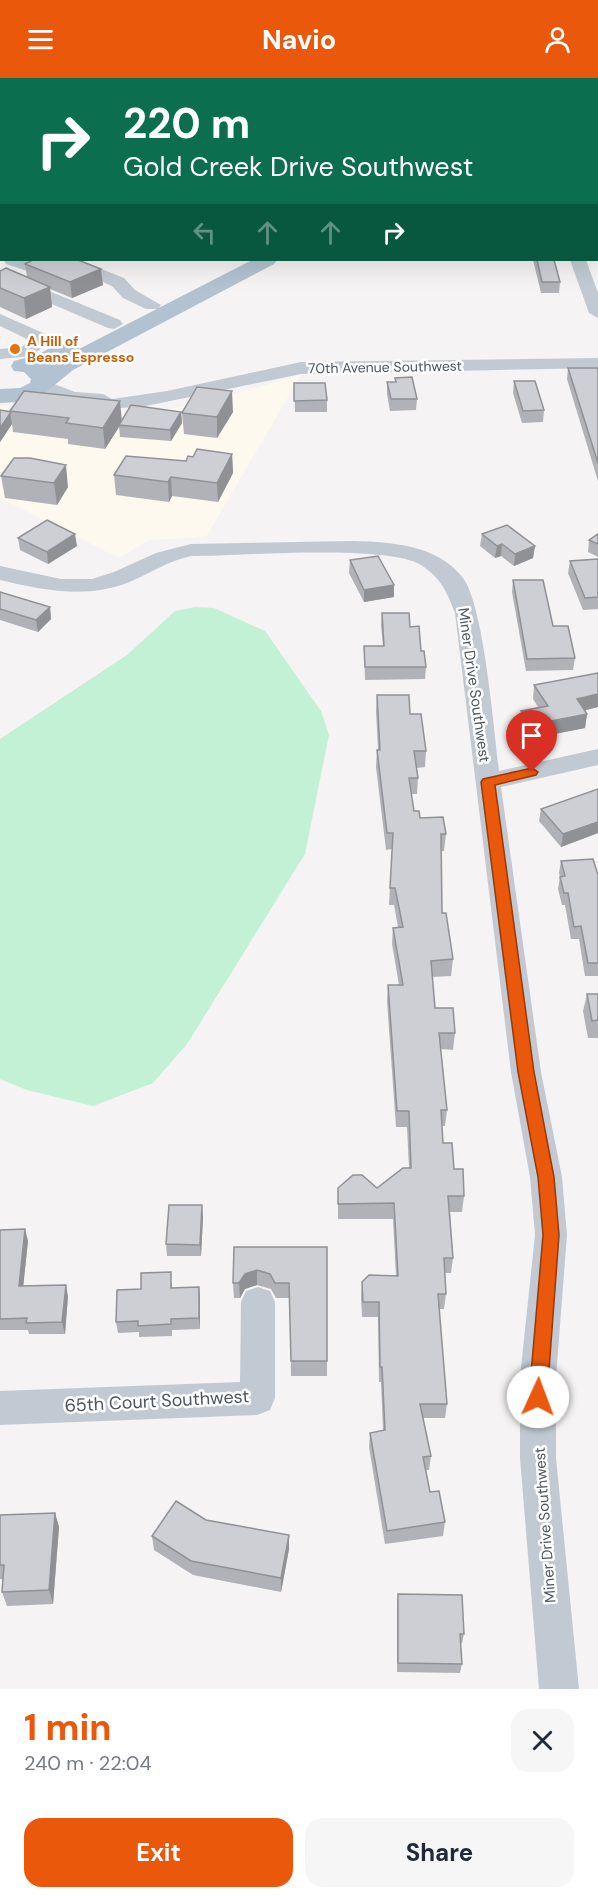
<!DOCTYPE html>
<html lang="en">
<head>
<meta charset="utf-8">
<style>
  :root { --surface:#fff; --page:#f6f6f7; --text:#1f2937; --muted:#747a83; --accent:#ea580c }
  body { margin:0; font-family:"DM Sans",sans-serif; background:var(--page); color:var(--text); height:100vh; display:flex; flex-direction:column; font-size:22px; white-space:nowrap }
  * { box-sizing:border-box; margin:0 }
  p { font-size:20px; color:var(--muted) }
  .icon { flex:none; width:33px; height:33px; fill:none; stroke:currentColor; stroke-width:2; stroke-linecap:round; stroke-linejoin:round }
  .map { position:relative; height:1611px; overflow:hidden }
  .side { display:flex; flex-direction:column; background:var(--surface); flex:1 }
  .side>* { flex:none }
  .guide { position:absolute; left:0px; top:0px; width:598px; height:183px; box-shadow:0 6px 24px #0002; background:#0b6e4f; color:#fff; overflow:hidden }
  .pin { position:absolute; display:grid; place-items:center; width:51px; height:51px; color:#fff; margin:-62px -26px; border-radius:50% 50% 50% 0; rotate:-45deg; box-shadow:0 0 6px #0007 }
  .pin .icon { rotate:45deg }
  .me { position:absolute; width:66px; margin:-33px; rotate:2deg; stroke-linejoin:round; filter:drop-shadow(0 0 4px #0008) }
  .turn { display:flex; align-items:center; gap:21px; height:126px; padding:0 24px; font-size:27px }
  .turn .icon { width:78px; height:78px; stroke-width:2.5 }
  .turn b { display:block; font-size:42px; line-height:51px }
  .lanes { display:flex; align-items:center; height:57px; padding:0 24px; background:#0003; justify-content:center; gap:30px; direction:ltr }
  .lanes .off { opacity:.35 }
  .round { display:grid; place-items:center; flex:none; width:63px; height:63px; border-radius:18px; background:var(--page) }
  .head { display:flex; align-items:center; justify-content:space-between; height:102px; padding:0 24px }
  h1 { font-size:36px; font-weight:700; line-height:45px; color:var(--accent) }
  .button { display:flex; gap:12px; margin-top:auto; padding:12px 24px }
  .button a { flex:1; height:69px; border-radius:18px; background:var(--accent); color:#fff; font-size:24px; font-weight:700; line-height:69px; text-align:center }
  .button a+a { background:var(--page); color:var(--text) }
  header { display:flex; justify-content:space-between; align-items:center; height:78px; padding:0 24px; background:var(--accent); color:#fff; font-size:27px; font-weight:700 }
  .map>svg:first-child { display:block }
  .commercial { fill:#fdf9ef }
  .green { fill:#c3f1d5 }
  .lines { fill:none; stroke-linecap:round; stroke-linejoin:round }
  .minor { fill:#c1cad2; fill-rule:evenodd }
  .major { fill:#b3c2d1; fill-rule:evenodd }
  .wall { fill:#b0b2b7 }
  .shaded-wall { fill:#909195 }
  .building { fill:#cdcfd5; stroke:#909195; stroke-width:1.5 }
  .route { fill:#ea580c; stroke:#983908; stroke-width:1.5 }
  .food-dot { fill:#e8710a; stroke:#fff; stroke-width:2 }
  .labels { text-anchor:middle; stroke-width:5; stroke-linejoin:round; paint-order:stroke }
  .far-food-label { font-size:14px; font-weight:bold; fill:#c56008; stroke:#fff; text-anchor:start }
  .far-street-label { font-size:14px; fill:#4a5661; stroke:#fff }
  .street-label { font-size:15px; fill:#4a5661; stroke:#fff }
  .near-street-label { font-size:18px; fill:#4a5661; stroke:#fff }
</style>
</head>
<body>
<header><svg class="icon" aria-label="menu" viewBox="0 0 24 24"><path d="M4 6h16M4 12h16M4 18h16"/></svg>Navio<svg class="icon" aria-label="person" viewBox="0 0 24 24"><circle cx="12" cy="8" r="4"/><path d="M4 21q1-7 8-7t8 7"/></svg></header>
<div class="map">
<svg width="598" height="1611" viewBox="0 0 598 1611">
  <rect width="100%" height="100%" fill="#f5f3f3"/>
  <path class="commercial" d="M301,297L206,459L149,462L119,480L0,420V328L113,336L154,334L207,324Z"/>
  <path class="green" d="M195,529L214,530L265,553L321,633L329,657L305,776L187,966L153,1005L93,1028L27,1012L0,1001V661L127,577L175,533Z"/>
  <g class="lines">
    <g class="minor">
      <path d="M552,0H567L551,2Z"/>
      <rect x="597" y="33" width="1" height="8"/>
      <rect x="597" y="63" width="1" height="8"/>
      <path d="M4,182H49L27,193L6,186Z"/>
      <path d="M58,182H79L124,200L135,212L161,227L158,231H146L123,220L112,208L60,186Z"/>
      <path d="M570,182H586L598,215V240L589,235Z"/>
      <path d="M0,193L120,242L123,246L114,251L108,250L0,204Z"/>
      <path d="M0,236L50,258L53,262L31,278L0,281V271L21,269L31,263L0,248Z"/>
      <path d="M598,280V290L301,296L141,329L77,332L74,328L76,325L34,311L32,307L41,301L75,314L103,316L112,321L167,313L301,284Z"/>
      <path d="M354,463C392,464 438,467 463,500C484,528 494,652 499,693L598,671V687L501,709L541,994L562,1099L567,1157L556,1299V1380L579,1611H539L520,1380V1299L535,1157L530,1099L511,994L455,535C447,514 441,500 421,487C387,466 238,478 191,478C168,483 149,496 127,505C84,521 43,512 0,502V488L61,501H92L114,494L156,475L191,466Z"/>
      <path d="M258,1209L270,1213L275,1224V1320L270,1332L257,1337L0,1347V1313L240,1304L241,1224L246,1213Z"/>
    </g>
    <g class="major">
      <path d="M223,0H249L250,2H224Z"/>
      <path d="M252,182H277L274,186L73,292L41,318L20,324L0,325V311L20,310L30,305L31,301L24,294L14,293L11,288L14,283L39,276L61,264H77L79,271Z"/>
    </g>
  </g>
  <g class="wall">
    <path d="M533,182H554L560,204L559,215H541Z"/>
    <path d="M25,186L103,207L72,220L50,211L52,229L26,241L0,229V193L27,199Z"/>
    <path d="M568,290H598V403L567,301Z"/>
    <path d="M395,300L417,321L416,332L390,333L387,316V304H395Z"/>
    <path d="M514,303L544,332L543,344L522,345L513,315Z"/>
    <path d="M294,305L327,322V334H295Z"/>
    <path d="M0,332L122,342L181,334L182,345L171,363L120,359L119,349L105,371L68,366V361L13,354L12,346L0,364Z"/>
    <path d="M233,334L217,360L184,356L182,335Z"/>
    <path d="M232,376L233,395L218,424L172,418L169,424L116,417L114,397L186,383L193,379Z"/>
    <path d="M14,380L68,409L57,427L5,420L1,398Z"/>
    <path d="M482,456L535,468L533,480L514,488L501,478L495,480L480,468Z"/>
    <path d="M598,456V479L588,474L589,462Z"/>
    <path d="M18,460L77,468L48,486L20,472Z"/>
    <path d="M598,481V531L583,532L568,495L570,483Z"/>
    <path d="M350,482L394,519L364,524L349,495Z"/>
    <path d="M513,502L553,548L575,580L573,592L526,593L512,514Z"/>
    <path d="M0,514L50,529L51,541L38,554L0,542Z"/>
    <path d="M382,535L410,549L421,573L426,589L425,601L365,602L364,568H383L381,547Z"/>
    <path d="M598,595V629L585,632L587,636L585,650L529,661L520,647L521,633L538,629L533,621L534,607Z"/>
    <path d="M377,617L410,636L426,673L425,689L417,690L418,700L417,716H411L414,733L420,740L446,756L444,773H441L442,835L453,881L451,898L432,899L435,930L455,955L453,972L441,971L447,1032L445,1048H442L443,1065L464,1118L462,1134H450L453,1180L451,1195H445L446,1216L444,1231H439L447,1326L445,1340H423L431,1378L429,1392H426L430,1414L445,1444L443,1458L385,1466L369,1369L370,1355L383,1353L381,1304H379L378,1239H362L361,1219L362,1204L396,1198L393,1141H338V1110H377L409,1090L407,1049H396L387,923L388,907H399L392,866L393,850L398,849L394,827H389L392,771L386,772L376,689L377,672H378L376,633Z"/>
    <path d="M598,711V755L561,769L539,743L541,731Z"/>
    <path d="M561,783L598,797V898H585L579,861H571L565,827H562L558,811L560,799L559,795Z"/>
    <path d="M587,916H598V960H588L583,933Z"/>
    <path d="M203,1139L201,1178H167L166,1166Z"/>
    <path d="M0,1152L28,1163L23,1208L68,1218L65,1256H29L28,1252H0Z"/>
    <path d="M234,1169H327V1298H291L290,1220H276L271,1211L257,1207L245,1211L240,1220H234L233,1205Z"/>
    <path d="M172,1205V1210L200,1220V1251L172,1252V1258L139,1259V1254L118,1255L116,1244L141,1211Z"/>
    <path d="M55,1435L59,1449L53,1526L7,1528L2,1514L3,1501H0V1437Z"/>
    <path d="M206,1442L289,1471L281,1514L193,1497L154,1472L152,1458Z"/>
    <path d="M398,1516L464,1556L462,1565H460L462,1586L460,1595L397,1594V1525Z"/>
  </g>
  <g class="shaded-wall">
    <path d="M101,191L103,207L72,220L70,204Z"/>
    <path d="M50,209L52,229L26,241L24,220Z"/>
    <path d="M232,313L233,334L217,360V339Z"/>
    <path d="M120,323L122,344L119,347V349L105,371L103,350Z"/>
    <path d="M181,334L182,345L171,363L170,352Z"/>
    <path d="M10,335L12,346L0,364V350Z"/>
    <path d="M232,376L233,395L218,424L217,405Z"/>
    <path d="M66,387L68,409L57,427L54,405Z"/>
    <path d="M171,399L172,418L169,424L168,404Z"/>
    <path d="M75,456L77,468L48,486L47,474Z"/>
    <path d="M502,466L501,478L495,480L497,468Z"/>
    <path d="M535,468L533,480L514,488L515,476Z"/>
    <path d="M394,507V519L364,524V512Z"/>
    <path d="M50,529L51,541L38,554L36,542Z"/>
    <path d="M598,616V629L575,635L577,621Z"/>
    <path d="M587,636L585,650L529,661L531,647Z"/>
    <path d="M598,744V755L561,769L563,756Z"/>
    <path d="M202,1127L203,1139L201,1178L200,1167Z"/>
    <path d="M25,1151L28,1163L22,1220L19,1208Z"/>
    <path d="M257,1192V1207L245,1211L240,1220L239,1205L245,1196Z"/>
    <path d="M66,1207L68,1218L65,1256L62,1244Z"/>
    <path d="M199,1209L200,1220V1251L199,1240Z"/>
    <path d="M55,1435L59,1449L53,1526L49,1512Z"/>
    <path d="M289,1457V1471L281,1514V1500Z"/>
  </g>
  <g class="building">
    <path d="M597,130H598V143L597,144Z"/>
    <path d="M33,182H78L101,191L70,204L25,186Z"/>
    <path d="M537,182H554L560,204H542Z"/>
    <path d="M6,190L50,209L24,220L0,210V193Z"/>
    <path d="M568,290H598V385Z"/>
    <path d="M412,299L417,321H391L387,304H396L395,300Z"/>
    <path d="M514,303H535L544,332L523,333Z"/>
    <path d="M294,305H325L327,322L294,323Z"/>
    <path d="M197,309L232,313L217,339L182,335Z"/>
    <path d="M24,313L120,323L103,350L66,345L69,340L10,333Z"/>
    <path d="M131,327L181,334L170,352L119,347Z"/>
    <path d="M0,332L11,334L0,350Z"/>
    <path d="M197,371L232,376L217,405L171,399L168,404L114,397L126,378L186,383L188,378L193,379Z"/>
    <path d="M14,380H30L66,387L54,405L1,398Z"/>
    <path d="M47,442L75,456L47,474L18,460Z"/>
    <path d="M507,447L535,468L515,476L502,466L497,468L482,456Z"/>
    <path d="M598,456V466L589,462Z"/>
    <path d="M378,478L394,507L364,512L350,482Z"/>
    <path d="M598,481V519L585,520L570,483Z"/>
    <path d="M513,502H543L553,548H568L575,580L527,581Z"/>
    <path d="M0,514L50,529L36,542L0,531Z"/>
    <path d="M382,535H409L410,549L419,548L421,573H424L426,589H365L364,568H384Z"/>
    <path d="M598,595V616L577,621L587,636L531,647L521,633L548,628L534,607Z"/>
    <path d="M377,617H409L410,636H421L426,673H414L418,700H409L414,733H419L420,740L443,739L446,756H441L442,835H446L453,881L431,883L435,930H453L455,955H439L447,1032H441L443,1065H452L454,1091H463L464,1118H448L453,1180H444L446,1216H438L447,1326H420L431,1378L423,1379L430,1414L439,1413L445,1444L387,1453L370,1355L385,1352L382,1289H380L379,1224H363L362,1204L369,1197L398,1198L394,1125L338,1126V1110L353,1097H362L377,1110L403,1090H411L409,1033H397L388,907H403L393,850L403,849L395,810H390L393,755H387L377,672H380Z"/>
    <path d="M598,711V744L563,756L541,731Z"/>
    <path d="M593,781L598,797V885H588L581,848L574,849L568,815H564L560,799L565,798L561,783Z"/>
    <path d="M587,916H598V942L592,943Z"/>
    <path d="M169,1127H202L200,1167L166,1166Z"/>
    <path d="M25,1151L19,1208L66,1207L62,1244L26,1245L27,1240L0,1241V1152Z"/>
    <path d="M234,1169H327V1283H291L289,1205H275L270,1196L257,1192L245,1196L239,1205H233Z"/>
    <path d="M171,1194V1210L199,1209V1240L171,1241V1246L138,1248V1243L116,1244L117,1212L141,1211V1195Z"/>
    <path d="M176,1423L206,1442L289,1457L281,1500L191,1483L152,1458Z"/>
    <path d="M55,1435L49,1512L2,1514L4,1487H0V1437Z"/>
    <path d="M398,1516L462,1517L464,1556H460L462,1586L398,1585Z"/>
  </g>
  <path class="route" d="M532,690L538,694L536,697L495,707L534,994L554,1099L559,1157L547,1319L544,1325L538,1327L532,1325L529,1319L543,1157L538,1099L518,994L481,704L483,701Z"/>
  <circle class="food-dot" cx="15" cy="271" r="6"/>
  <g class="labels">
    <g class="far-food-label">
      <text x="27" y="268">A Hill of<tspan x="27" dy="16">Beans Espresso</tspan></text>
    </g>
    <g class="far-street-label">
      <text transform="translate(385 289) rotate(-1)" y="5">70th Avenue Southwest</text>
    </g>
    <g class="street-label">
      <text transform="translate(474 607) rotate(82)" y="5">Miner Drive Southwest</text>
      <text transform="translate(545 1447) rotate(-94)" y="5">Miner Drive Southwest</text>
    </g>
    <g class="near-street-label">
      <text transform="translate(157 1323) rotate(-3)" y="6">65th Court Southwest</text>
    </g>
  </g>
</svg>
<div class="pin" style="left:532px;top:694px;background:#d93025"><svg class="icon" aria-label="arrive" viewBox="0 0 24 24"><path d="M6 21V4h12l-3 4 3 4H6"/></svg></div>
<svg class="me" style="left:538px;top:1319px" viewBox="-20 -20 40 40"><circle r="19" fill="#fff"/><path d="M0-13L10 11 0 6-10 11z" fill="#ea580c"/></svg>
<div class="guide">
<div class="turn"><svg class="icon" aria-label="right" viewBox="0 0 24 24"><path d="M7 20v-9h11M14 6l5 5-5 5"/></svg><div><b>220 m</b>Gold Creek Drive Southwest</div></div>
<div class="lanes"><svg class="icon off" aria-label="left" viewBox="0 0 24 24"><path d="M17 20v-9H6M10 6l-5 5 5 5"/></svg><svg class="icon off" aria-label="ahead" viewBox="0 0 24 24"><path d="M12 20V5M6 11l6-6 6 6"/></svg><svg class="icon off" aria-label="ahead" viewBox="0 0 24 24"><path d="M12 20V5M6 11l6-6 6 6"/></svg><svg class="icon" aria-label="right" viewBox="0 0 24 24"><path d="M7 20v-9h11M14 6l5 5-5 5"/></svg></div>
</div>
</div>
<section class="side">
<div class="head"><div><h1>1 min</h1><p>240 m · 22:04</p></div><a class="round"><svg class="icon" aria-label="close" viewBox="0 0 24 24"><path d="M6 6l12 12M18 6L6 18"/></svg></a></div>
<div class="button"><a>Exit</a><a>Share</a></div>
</section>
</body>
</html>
